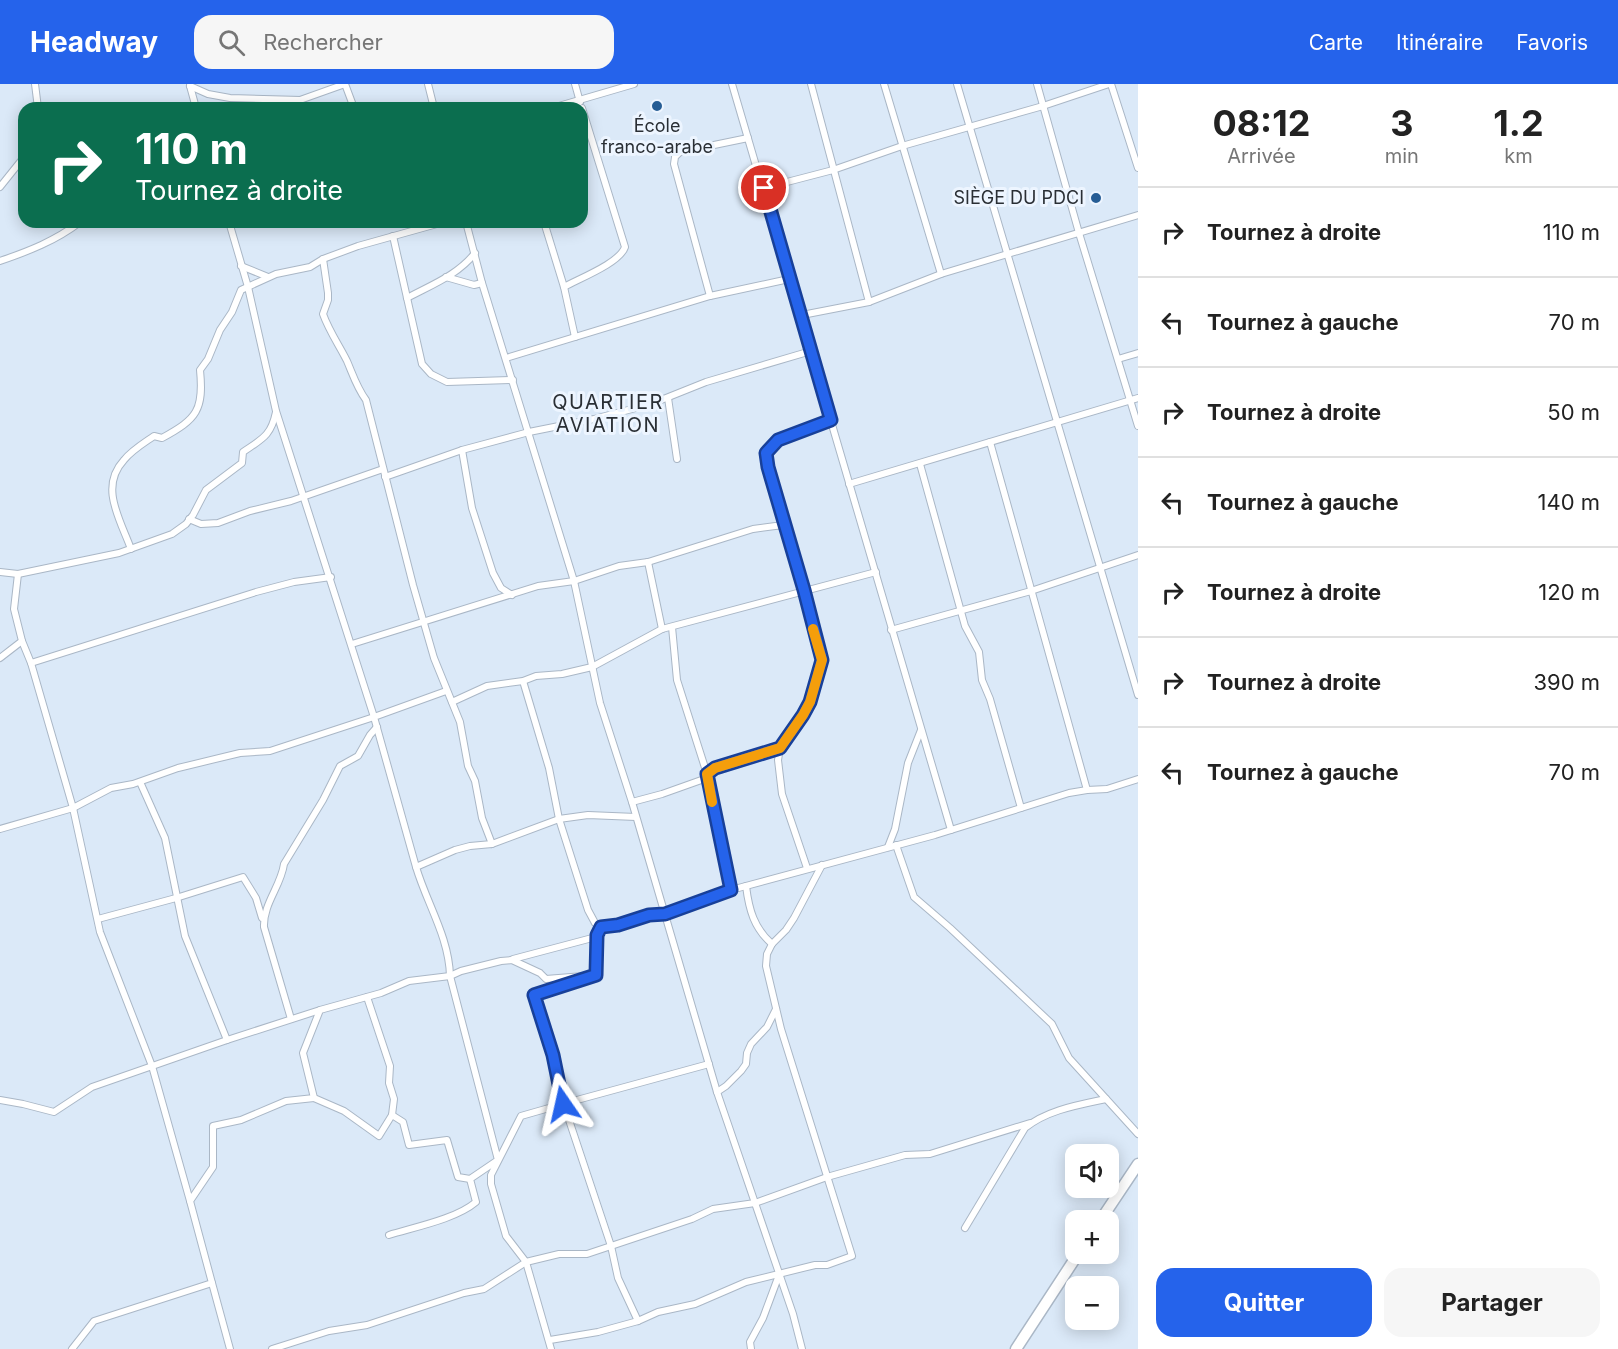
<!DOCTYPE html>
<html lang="fr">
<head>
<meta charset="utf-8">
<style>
  :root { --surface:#fff; --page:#f6f6f6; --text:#222; --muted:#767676; --line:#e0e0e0; --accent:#2563eb }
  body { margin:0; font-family:Inter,sans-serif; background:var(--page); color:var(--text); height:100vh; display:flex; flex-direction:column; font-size:22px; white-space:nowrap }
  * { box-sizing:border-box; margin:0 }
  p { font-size:20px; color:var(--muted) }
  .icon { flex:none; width:33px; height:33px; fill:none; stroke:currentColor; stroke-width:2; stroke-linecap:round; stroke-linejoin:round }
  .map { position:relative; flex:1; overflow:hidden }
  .panel { display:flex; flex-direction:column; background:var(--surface); width:480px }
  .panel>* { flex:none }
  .hud { position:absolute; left:18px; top:18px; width:570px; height:126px; border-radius:18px; box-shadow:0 3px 15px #0003; background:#0b6e4f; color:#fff; overflow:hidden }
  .buttons { position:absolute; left:1065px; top:1060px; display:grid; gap:12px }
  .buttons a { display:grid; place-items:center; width:54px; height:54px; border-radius:12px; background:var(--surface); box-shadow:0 3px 15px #0003; font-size:30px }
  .pin { position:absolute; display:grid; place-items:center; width:51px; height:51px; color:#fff; margin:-26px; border:3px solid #fff; border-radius:50%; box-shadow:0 2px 6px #0007 }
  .me { position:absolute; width:66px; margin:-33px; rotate:349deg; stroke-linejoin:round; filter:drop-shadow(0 0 4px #0008) }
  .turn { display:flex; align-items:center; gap:21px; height:126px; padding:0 18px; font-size:27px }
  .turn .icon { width:78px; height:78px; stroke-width:2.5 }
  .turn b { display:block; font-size:42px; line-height:51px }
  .eta { display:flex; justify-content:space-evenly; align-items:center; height:102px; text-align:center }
  .eta b { font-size:36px; font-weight:700; line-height:42px }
  .cta { display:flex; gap:12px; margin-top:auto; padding:12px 18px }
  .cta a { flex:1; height:69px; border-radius:18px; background:var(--accent); color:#fff; font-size:24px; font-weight:700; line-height:69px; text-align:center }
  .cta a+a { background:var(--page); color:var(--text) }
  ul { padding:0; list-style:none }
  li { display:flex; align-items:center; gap:18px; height:90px; padding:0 18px; border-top:2px solid var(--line) }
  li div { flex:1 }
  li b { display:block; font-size:22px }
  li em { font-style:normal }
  header { display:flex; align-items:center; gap:36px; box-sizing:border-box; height:84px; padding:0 30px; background:var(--accent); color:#fff }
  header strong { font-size:28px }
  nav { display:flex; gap:33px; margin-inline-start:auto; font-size:21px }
  .search { width:420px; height:54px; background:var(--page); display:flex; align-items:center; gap:15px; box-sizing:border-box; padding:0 21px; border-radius:18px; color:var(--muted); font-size:22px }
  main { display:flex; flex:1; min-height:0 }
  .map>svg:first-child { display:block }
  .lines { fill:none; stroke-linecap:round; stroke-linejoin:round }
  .minor-casing { stroke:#aab7c6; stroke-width:8 }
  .trunk-casing { stroke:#aab7c6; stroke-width:13 }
  .minor { stroke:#fff; stroke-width:6 }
  .trunk { stroke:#fff; stroke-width:10 }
  .route-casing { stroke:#184099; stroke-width:15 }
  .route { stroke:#2563eb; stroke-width:10 }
  .slow { stroke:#f59e0b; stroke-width:10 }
  .poi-dot { fill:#265d95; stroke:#edf5ff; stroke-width:2 }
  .labels { text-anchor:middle; stroke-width:6; stroke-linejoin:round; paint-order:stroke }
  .poi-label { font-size:18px; fill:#2a2f35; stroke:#edf5ff }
  .neighbourhood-label { font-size:20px; letter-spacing:1.5px; fill:#2a2f35; stroke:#edf5ff }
</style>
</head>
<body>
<header>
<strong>Headway</strong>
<div class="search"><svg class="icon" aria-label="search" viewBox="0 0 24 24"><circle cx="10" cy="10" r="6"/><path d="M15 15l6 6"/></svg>Rechercher</div>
<nav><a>Carte</a><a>Itinéraire</a><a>Favoris</a></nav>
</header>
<main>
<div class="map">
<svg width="1138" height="1265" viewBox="0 0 1138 1265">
  <rect width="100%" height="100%" fill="#dbe9f8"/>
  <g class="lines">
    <defs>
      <g id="minor">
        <path d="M35,0L38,24"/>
        <path d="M345,0L354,24"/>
        <path d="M428,0L434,24"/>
        <path d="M575,0L580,18"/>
        <path d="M732,0L951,746"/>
        <path d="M811,0L869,218"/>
        <path d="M884,0L941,190"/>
        <path d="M957,0L1138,611"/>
        <path d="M1037,0L1079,149L1138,342"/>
        <path d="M1111,0L1138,84"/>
        <path d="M190,2L208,10L230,14L300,16L345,0"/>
        <path d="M190,2L196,24"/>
        <path d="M552,24L634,0"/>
        <path d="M0,103L24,73"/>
        <path d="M764,104L833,86L902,62L1043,22L1109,0"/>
        <path d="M466,138L482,199L574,497L600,619L632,718L717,1008L793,1230L802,1265"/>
        <path d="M544,138L564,203L575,253"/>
        <path d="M393,152L422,280L431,290L447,298L513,296"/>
        <path d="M323,175L328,209V216L323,230C329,247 339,261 347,277C353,291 357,304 366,316L413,501L434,574L460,638L468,682L475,697L482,734L492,760"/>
        <path d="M0,177C29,167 55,157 80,138"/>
        <path d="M241,182L268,193"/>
        <path d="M446,193L474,201L482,199"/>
        <path d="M564,203C578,195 620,179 625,163L582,24"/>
        <path d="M710,212L674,80L675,73L680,68L748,54"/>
        <path d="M407,214C431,201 458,191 475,169"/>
        <path d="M802,231L869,218L941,190L1138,131"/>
        <path d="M506,274L710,212L789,195"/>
        <path d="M1118,275L1138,269"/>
        <path d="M668,314L677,375"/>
        <path d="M990,358L1087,706"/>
        <path d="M462,366L472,424L493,489L501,504L512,511"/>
        <path d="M920,380L965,542L979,568L982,596L990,615L1021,724"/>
        <path d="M385,393L462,366L529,348L594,335L651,320L706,298L811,267"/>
        <path d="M849,400L1138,314"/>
        <path d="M189,435L201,440L218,439L250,427L291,417L383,385"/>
        <path d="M783,441L804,506L822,576L810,618L780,664L778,676L782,710L807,784"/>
        <path d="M131,465C120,435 99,403 124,376C132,366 144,359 154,352L162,354C197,335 204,326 200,286L208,275L220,246L232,228L241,206L276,190L310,183L323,175L358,162L444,138"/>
        <path d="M648,478L662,545"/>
        <path d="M0,488L18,490L119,469L172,450L186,440L193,431L206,406L242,379L243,368C262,355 271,352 276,328"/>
        <path d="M672,543L677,596L707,690"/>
        <path d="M891,546L1031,507L1138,471"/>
        <path d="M22,557L31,579L73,724L111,704L133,700L178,684L240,669L270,667L374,633L276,327L248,203L229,138"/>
        <path d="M352,560L538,502L574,497L619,482L648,478L753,445L783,441L768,383L767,369L778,355L831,336"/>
        <path d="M0,574L22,557L14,525L18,490"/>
        <path d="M31,579L256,508L294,498L331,493"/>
        <path d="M523,597L549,684L559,735L588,826L595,839L601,843"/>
        <path d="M452,618L487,602L523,597L536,592L562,590L592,583L662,545L876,488"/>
        <path d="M140,698L165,754L185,852L227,956"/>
        <path d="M632,718L662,710L707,694"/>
        <path d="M0,745L73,724L100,848L152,982L190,1117"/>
        <path d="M896,761L914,813L950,844L1052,940L1069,974L1138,1050"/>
        <path d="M888,763L895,745L908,679L921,646"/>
        <path d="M416,783L374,633L446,607"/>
        <path d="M746,802C749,826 754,844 772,860"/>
        <path d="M731,806L707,690L715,684L780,664"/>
        <path d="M98,835L176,814L243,793L256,814L262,834"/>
        <path d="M513,875L596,853L601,843L618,841L649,831L665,830L731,806L935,751L1069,709L1087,706L1107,705L1138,695"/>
        <path d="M367,913L390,982L389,999L394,1015L392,1031"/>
        <path d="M291,935L264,843C263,820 281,802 284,780L323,716L340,682L358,672L370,651L377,643"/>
        <path d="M717,1008L726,1002L741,987L746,980L747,969L751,960L767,943L776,925"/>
        <path d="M314,1014L344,1027L379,1052L392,1031L403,1038L409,1061L447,1056L458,1093L470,1095"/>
        <path d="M0,1016L23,1020L54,1028L92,1003L227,956L320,926"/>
        <path d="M965,1144L1025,1044C1047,1026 1078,1021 1106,1015"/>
        <path d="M389,1151C415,1143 456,1135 476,1118L470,1095L498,1076L450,892C449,853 427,820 416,783L455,766L470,762L492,760L559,735L588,731L636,733"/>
        <path d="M212,1199L230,1265"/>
        <path d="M638,1237L618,1194L611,1162L566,1027L568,1021L577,1016L709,980"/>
        <path d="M550,1256L598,1248L638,1237L658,1228L695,1220L746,1198L815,1181H827L852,1172L781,945L766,882L767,870L772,860L786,846L794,834L822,781"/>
        <path d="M72,1265L94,1237L212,1199L190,1117L213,1083V1042L241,1036L286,1017L314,1014L303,969L320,926L381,909L409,897L450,892L461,887L501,877L512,876L540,889L546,895L596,891V853"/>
        <path d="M272,1265L329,1247L367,1241L464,1209L484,1205L526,1178L559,1170H587L692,1135L713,1125L755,1119L827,1093L905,1071L930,1070L1030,1039"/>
        <path d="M551,1265L526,1178L506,1152L491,1100V1091L521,1032L563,1020L553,971L534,911L584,895"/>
        <path d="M751,1265L750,1258L763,1234L779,1191"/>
      </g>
      <g id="trunk">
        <path d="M1100,1137L1138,1080"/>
        <path d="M1016,1265L1078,1170"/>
      </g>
    </defs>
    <use href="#minor" class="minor-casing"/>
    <use href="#trunk" class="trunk-casing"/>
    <use href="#minor" class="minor"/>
    <use href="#trunk" class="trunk"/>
  </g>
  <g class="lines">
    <defs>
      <path id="route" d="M563,1020L553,971L534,911L596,891L597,851L601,843L618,841L649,831L665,830L731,806L707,690L715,684L780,664L803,631L810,618L822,576L804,506L768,383L766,369L778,356L831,336L764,104"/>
    </defs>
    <use href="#route" class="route-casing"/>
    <use href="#route" class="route"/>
    <path class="slow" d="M712,718L707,690L715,684L780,664L803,631L810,618L822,576L813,545"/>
  </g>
  <g class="poi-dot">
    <circle cx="657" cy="22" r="6"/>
    <circle cx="1096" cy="114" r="6"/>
  </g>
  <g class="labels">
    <g class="poi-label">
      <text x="657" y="48">École<tspan x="657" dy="21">franco-arabe</tspan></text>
      <text x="1084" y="120" text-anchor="end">SIÈGE DU PDCI</text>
    </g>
    <g class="neighbourhood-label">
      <text x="608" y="325">QUARTIER<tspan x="608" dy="23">AVIATION</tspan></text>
    </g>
  </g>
</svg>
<div class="buttons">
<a><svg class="icon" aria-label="sound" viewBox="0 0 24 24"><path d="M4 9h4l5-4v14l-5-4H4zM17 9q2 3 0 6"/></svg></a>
<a>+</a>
<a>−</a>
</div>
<div class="pin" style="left:764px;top:104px;background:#d93025"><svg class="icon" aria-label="arrive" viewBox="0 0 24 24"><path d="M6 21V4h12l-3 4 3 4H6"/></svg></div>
<svg class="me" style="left:563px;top:1020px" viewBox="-20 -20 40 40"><path d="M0-17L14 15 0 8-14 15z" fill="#2563eb" stroke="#fff" stroke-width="4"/></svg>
<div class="hud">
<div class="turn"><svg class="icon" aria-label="right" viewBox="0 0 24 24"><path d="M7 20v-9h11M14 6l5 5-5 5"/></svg><div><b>110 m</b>Tournez à droite</div></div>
</div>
</div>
<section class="panel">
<div class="eta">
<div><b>08:12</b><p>Arrivée</p></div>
<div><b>3</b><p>min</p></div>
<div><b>1.2</b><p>km</p></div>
</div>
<ul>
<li><svg class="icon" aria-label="right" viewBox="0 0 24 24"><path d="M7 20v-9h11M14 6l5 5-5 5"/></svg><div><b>Tournez à droite</b></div><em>110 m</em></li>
<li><svg class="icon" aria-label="left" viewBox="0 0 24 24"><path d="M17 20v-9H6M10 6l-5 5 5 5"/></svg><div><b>Tournez à gauche</b></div><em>70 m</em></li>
<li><svg class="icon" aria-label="right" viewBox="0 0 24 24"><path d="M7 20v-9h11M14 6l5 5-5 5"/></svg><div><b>Tournez à droite</b></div><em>50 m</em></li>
<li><svg class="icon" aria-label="left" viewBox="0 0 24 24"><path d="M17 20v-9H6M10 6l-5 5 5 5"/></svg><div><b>Tournez à gauche</b></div><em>140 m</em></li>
<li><svg class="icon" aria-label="right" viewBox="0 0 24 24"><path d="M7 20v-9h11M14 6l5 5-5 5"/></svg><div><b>Tournez à droite</b></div><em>120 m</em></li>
<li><svg class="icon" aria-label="right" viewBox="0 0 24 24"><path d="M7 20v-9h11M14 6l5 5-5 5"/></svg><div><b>Tournez à droite</b></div><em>390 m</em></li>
<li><svg class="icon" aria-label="left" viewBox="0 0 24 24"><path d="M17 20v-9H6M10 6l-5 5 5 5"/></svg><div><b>Tournez à gauche</b></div><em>70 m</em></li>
</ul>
<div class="cta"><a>Quitter</a><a>Partager</a></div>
</section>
</main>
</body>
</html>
